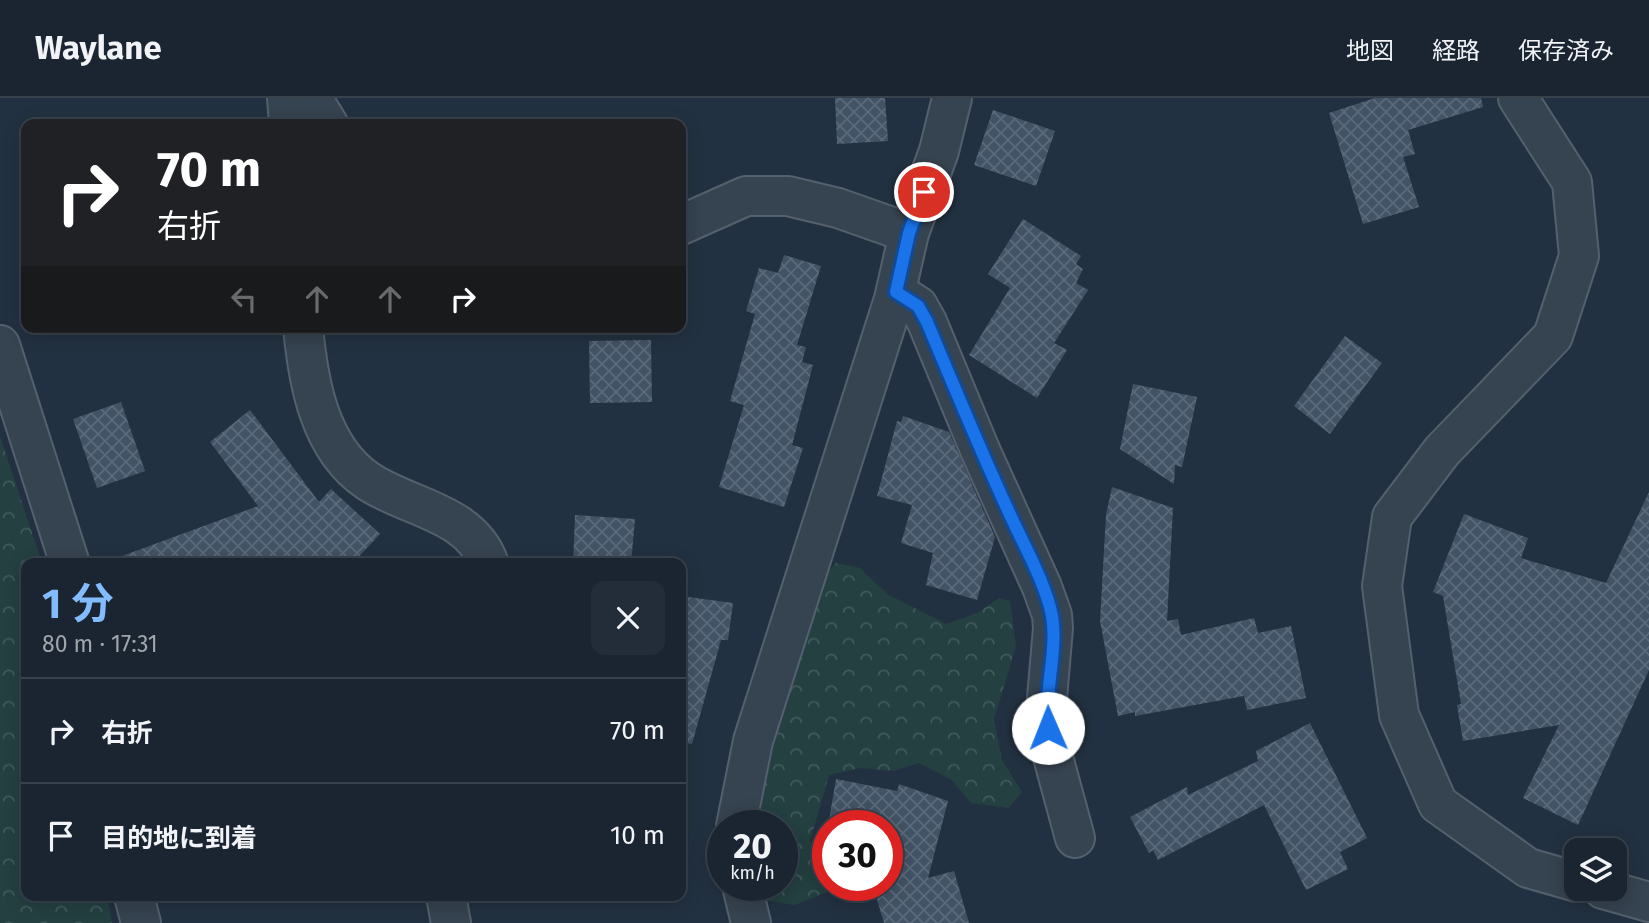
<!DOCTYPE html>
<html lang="ja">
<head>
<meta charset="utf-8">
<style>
  :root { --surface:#1a2531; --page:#232d39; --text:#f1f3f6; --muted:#9fa5ab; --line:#38424d; --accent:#83bbff }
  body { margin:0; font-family:"Fira Sans","Noto Sans JP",sans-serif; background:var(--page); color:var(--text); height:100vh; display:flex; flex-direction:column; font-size:26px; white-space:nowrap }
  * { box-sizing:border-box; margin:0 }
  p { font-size:23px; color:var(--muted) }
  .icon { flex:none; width:38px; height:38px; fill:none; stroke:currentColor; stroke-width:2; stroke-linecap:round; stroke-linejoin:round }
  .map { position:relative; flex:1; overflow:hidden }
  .sheet { position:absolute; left:21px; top:460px; width:665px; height:343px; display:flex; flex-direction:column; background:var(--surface); border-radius:14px; box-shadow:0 4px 18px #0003,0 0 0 2px var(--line) }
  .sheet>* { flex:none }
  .banner { position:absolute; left:21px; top:21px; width:665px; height:214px; border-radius:14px; box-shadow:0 4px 18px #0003,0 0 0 2px var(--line); background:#202124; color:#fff; overflow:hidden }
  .fabs { position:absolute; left:1564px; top:740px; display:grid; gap:14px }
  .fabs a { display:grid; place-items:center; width:63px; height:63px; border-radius:14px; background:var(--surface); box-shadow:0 4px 18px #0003,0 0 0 2px var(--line); font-size:35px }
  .speed { position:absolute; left:707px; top:712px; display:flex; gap:14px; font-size:35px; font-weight:700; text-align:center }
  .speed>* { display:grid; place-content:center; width:91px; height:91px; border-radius:50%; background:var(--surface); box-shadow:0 4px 18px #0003,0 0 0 2px var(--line); line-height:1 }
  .speed small { font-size:18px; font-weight:400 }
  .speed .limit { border:10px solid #d22; background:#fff; color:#111 }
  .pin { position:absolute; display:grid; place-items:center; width:60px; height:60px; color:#fff; margin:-30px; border:4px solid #fff; border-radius:50%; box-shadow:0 2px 7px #0007 }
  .me { position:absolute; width:77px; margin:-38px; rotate:359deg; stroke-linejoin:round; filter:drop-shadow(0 0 5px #0008) }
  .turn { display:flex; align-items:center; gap:24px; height:147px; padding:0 21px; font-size:32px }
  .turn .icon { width:91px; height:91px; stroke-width:2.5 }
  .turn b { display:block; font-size:49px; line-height:60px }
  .lanes { display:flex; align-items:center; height:66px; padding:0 21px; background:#0003; justify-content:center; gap:35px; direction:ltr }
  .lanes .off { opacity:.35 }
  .round { display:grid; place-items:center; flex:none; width:74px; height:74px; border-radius:14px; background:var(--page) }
  .head { display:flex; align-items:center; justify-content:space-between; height:119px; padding:0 21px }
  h1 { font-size:42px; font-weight:700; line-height:52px; color:var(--accent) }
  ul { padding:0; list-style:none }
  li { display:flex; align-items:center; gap:21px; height:105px; padding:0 21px; border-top:2px solid var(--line) }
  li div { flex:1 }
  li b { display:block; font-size:26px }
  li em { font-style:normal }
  header { display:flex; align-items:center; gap:42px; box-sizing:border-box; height:98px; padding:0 35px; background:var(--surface); border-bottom:2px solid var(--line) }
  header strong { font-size:33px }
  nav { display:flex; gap:38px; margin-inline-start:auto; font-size:24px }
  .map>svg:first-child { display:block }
  .forest { fill:url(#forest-crowns) }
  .building { fill:url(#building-cross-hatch) }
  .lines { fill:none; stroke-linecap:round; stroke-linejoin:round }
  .street-casing { stroke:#54606e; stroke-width:42 }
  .street { stroke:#364350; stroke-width:38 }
  .route-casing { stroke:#114b97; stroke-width:18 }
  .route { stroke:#1a73e8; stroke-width:12 }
</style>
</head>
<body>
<header>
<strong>Waylane</strong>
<nav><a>地図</a><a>経路</a><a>保存済み</a></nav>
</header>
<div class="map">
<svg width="1649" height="825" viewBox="0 0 1649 825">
  <defs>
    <pattern id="forest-crowns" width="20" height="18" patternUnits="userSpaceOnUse" patternTransform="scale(1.75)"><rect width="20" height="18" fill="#244041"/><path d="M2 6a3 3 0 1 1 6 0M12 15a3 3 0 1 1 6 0" fill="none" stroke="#415a5b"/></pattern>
    <pattern id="building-cross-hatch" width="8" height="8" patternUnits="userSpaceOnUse" patternTransform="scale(1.75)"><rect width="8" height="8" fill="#425365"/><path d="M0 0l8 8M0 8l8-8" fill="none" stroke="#5b6a7a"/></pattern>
  </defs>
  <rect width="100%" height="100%" fill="#223141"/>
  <g class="forest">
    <path d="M0,338L42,465L26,466V798H107L112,825H0Z"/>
    <path d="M836,465L860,470L887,496L946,526L977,515L999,500L1010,503L1016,548L994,621L1002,662L1022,694L1009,710L971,705L952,682L919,665L894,673L860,670L829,677L810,744L828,750V788H843L794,807L757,801L756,788H782V728H752L804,504Z"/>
  </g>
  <g class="building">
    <path d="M835,0H885L888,43L837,46Z"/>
    <path d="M1375,0H1481L1483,9L1408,32L1415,56L1403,59L1419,109L1363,126L1329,15Z"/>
    <path d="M993,12L1055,33L1036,88L974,67Z"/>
    <path d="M1023,121L1081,158L1076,166L1083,171L1076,185L1088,192L1054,245L1067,252L1037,300L969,257L1010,190L988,176Z"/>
    <path d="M784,157L821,168L797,247L806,249L802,264L813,267L792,347L803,350L784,409L719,389L744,307L730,303L755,216L746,213L759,170L778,175Z"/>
    <path d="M1345,238L1382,265L1330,336L1294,308Z"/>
    <path d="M651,242L652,304L590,305L589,243Z"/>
    <path d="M1133,286L1197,299L1182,369L1175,367L1174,386L1120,351Z"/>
    <path d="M121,304L145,373L97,390L73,321Z"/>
    <path d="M250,312L319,404L331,391L380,436L352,466H114V461L258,408L210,344Z"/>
    <path d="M903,318L949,334L995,439L977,502L926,487L933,455L901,445L912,407L877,398L897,323L901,324Z"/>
    <path d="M1112,389L1173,410L1167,523L1178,521L1181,537L1254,520L1258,535L1291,528L1306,600L1247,612L1244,598L1135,618V614L1118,618L1100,523L1106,417Z"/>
    <path d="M1649,394V572L1578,727L1523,700L1559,627L1463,643L1457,607L1461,606L1443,498L1433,494L1464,416L1528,440L1521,460L1606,485Z"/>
    <path d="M575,417L635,421L631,466H573Z"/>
    <path d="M681,498L733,505L728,542H721L692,646L681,644Z"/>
    <path d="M1310,625L1367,740L1340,754L1348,771L1306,792L1264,707L1158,762L1153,752L1149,755L1130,719L1187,689L1188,697L1258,663L1256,653Z"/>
    <path d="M836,681L897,693L899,686L948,703L928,780L954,773L969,825H884L873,788H887V728H828Z"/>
  </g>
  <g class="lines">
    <defs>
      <g id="street">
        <path d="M287,0L289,26"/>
        <path d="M312,0L328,26"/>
        <path d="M1518,0L1572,84L1579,158L1553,238L1442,353L1392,419L1382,488L1399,617L1438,706L1528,770L1577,784"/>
        <path d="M681,127L746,98H788L838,110L909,135"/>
        <path d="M896,194L918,208L927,224L980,352L1042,489L1052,517L1053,530L1046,612L1050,648L1075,740"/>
        <path d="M303,229C308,283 319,350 368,383C408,410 471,414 489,466"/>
        <path d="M0,247L70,466"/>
        <path d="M736,728L753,643L894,201L909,135L939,53L952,0"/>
        <path d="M742,788L751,825"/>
        <path d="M1603,791L1649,804"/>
        <path d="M134,798L141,825"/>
        <path d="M446,798L451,825"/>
      </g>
    </defs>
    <use href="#street" class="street-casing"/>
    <use href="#street" class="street"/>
  </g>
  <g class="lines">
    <defs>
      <path id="route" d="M924,94L909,135L896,194L918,208L927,224C953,286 979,349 1007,410C1021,442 1046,485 1052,518C1058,553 1044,593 1048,630"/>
    </defs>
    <use href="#route" class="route-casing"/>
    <use href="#route" class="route"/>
  </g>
</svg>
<div class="fabs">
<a><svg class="icon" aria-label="layers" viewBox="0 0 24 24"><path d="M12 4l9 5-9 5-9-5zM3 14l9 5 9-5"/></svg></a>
</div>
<div class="speed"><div>20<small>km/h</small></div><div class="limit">30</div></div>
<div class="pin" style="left:924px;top:94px;background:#d93025"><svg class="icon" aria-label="arrive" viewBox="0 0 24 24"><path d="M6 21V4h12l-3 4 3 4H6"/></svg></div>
<svg class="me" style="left:1048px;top:630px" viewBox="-20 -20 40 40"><circle r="19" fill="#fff"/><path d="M0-13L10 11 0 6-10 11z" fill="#1a73e8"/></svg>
<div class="banner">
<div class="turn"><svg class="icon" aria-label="right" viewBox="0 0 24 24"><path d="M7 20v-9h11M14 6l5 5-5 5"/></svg><div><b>70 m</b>右折</div></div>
<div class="lanes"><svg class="icon off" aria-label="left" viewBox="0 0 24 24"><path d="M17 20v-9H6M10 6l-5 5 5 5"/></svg><svg class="icon off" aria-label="ahead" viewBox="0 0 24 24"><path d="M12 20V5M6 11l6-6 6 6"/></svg><svg class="icon off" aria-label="ahead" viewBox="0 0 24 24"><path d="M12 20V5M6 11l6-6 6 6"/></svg><svg class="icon" aria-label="right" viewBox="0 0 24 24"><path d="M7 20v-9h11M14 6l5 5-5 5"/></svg></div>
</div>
<section class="sheet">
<div class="head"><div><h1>1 分</h1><p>80 m · 17:31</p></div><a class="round"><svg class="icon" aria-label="close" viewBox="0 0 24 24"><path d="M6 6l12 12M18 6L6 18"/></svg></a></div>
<ul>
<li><svg class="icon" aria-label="right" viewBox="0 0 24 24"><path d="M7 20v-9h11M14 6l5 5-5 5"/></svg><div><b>右折</b></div><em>70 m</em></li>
<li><svg class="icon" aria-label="arrive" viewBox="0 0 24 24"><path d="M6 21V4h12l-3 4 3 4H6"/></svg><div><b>目的地に到着</b></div><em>10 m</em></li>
</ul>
</section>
</div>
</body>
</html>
